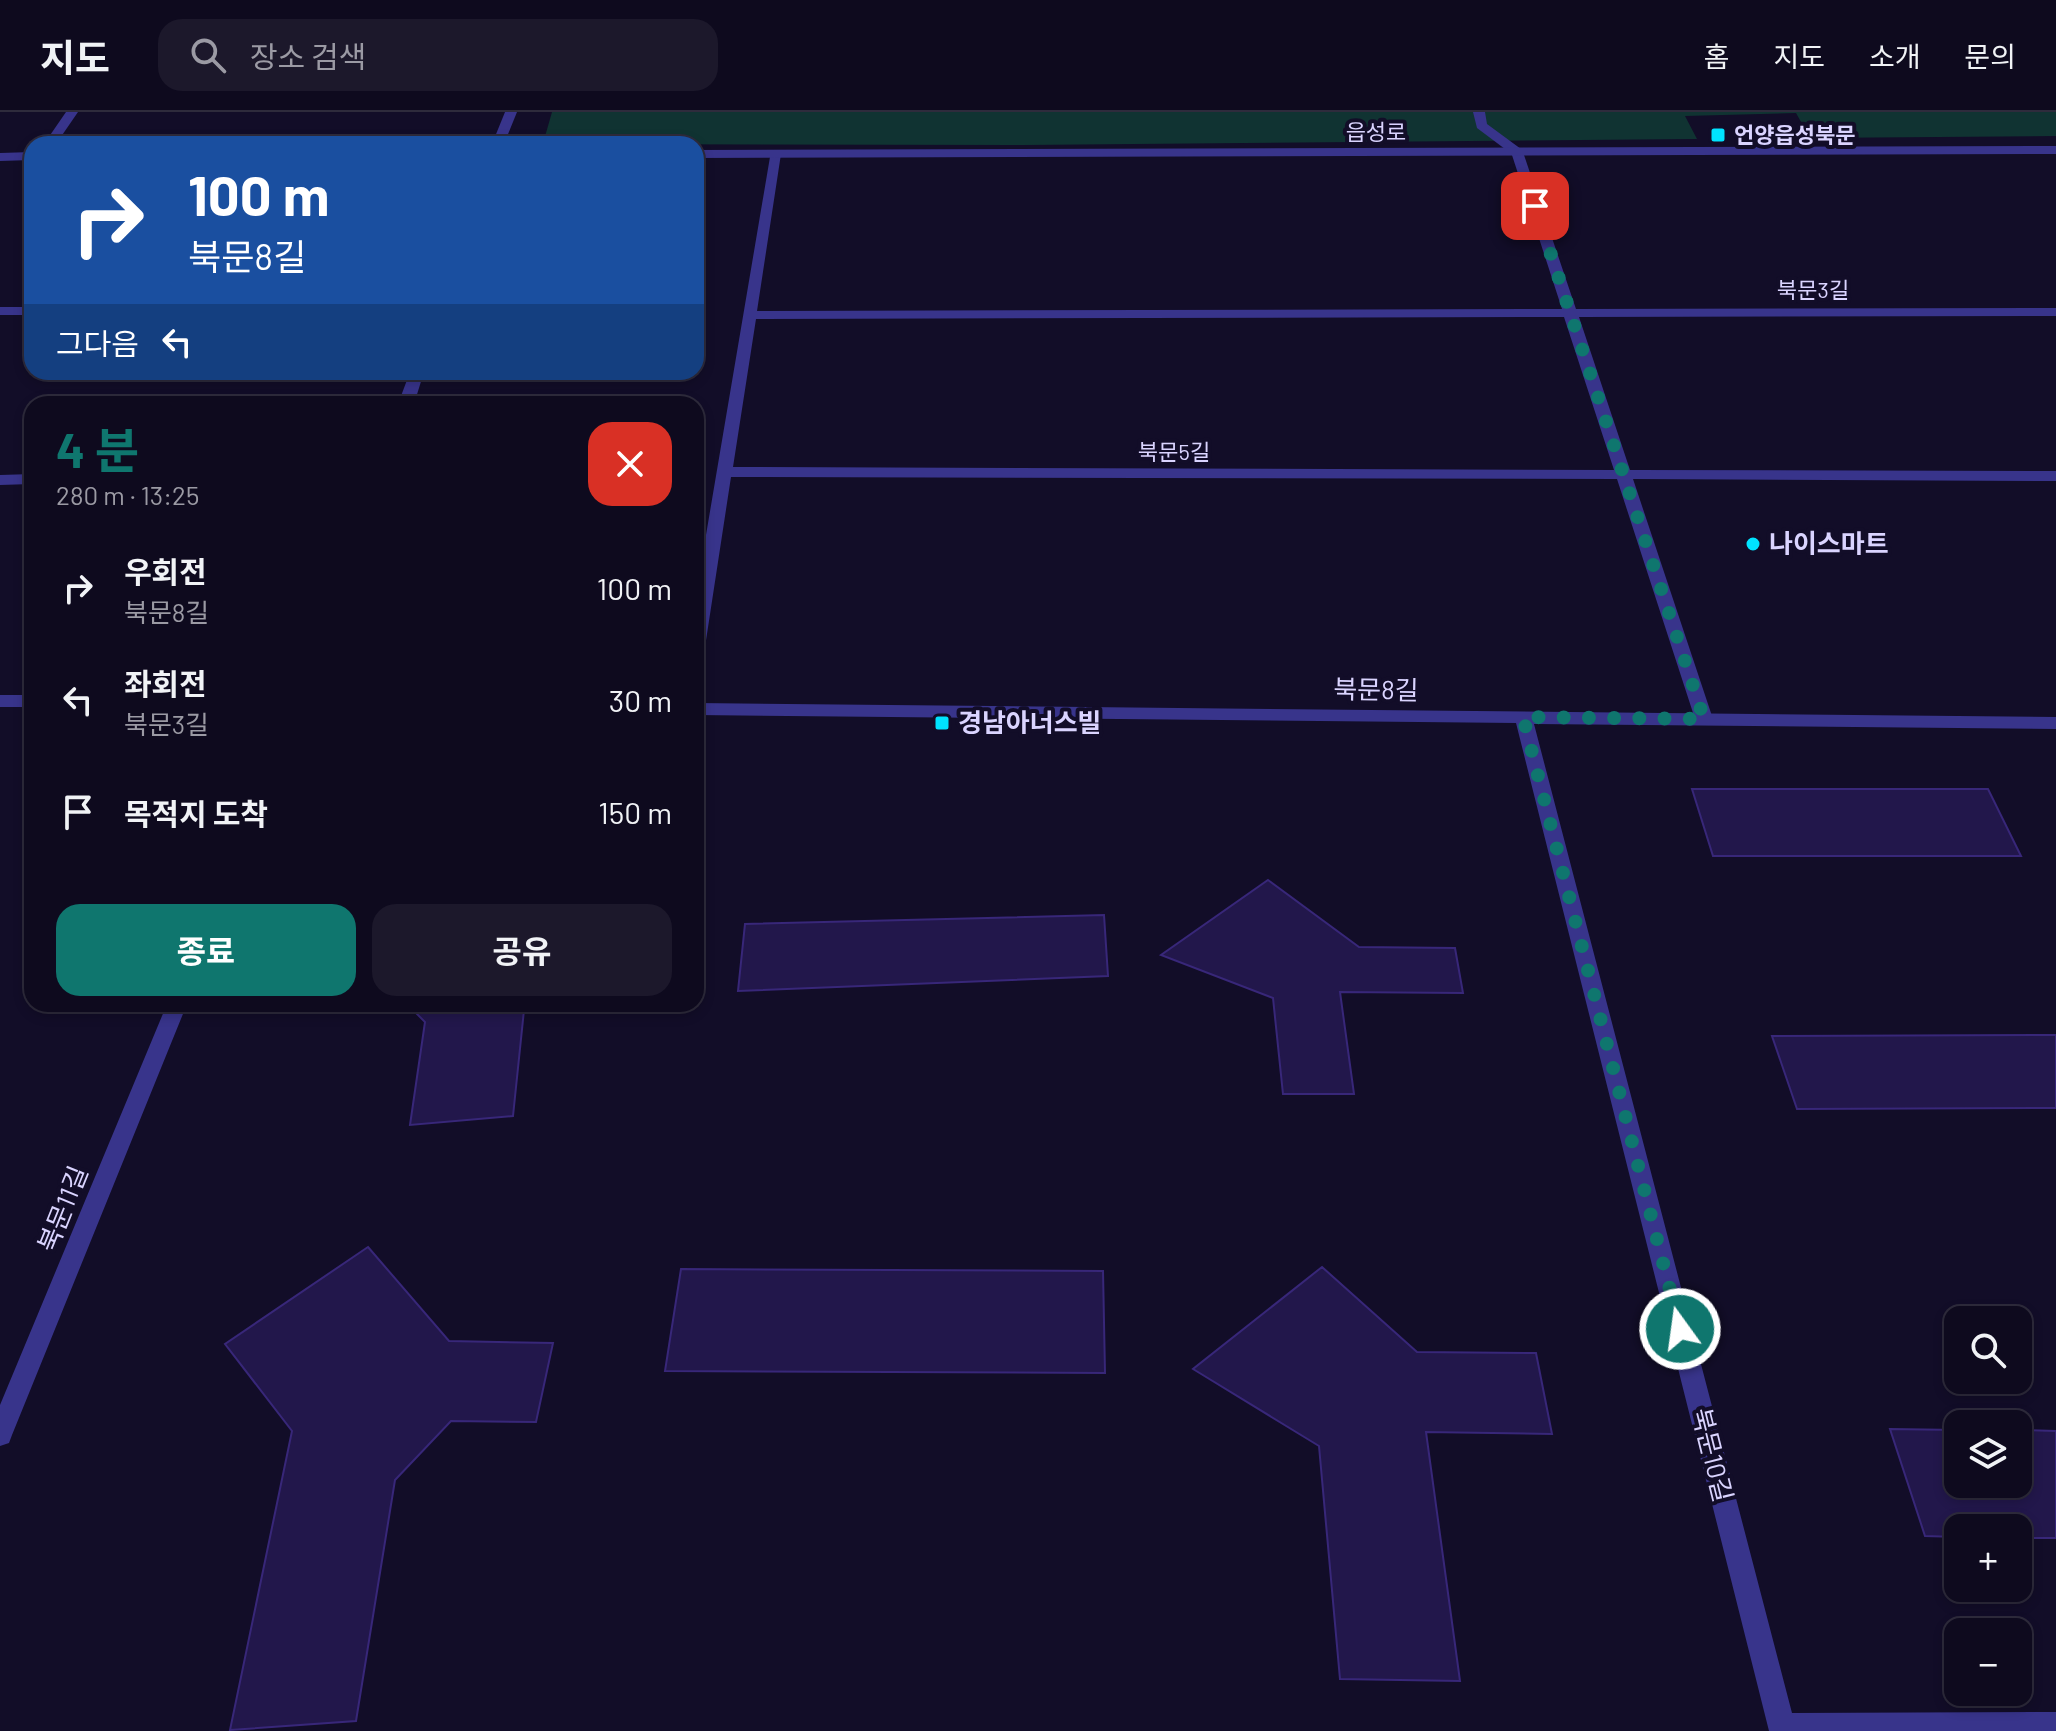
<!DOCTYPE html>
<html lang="ko">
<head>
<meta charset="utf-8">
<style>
  :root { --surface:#0e0a1e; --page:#1c182b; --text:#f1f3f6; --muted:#9b9aa4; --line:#2e2b3c; --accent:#0f766e }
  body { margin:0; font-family:Barlow,"Noto Sans KR",sans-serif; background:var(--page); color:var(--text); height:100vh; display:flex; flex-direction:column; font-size:30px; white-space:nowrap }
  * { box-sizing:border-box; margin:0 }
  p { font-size:26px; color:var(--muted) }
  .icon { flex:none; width:44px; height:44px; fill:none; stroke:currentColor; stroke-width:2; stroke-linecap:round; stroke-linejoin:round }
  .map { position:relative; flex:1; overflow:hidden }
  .sheet { position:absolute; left:24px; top:284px; width:680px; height:616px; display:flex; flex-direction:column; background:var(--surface); border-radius:24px; box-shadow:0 4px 12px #0003,0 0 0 2px var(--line) }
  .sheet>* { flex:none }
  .banner { position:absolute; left:24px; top:24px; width:680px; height:244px; border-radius:24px; box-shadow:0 4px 12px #0003,0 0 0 2px var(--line); background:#1a4fa0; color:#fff; overflow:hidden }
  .fabs { position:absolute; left:1944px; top:1194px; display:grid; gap:16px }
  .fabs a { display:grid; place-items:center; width:88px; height:88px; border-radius:16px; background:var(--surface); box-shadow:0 4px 12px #0003,0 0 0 2px var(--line); font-size:40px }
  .pin { position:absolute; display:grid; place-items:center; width:68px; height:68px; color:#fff; margin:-34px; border-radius:16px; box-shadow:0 4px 12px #0006 }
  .me { position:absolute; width:88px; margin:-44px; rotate:346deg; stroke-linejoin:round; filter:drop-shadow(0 0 6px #0008) }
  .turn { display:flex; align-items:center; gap:28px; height:168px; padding:0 32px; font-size:36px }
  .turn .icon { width:104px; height:104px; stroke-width:2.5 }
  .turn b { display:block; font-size:56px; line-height:68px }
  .then { display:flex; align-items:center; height:76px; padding:0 32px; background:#0003; gap:16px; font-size:30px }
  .round { display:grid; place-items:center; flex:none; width:84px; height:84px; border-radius:24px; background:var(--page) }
  .overview { display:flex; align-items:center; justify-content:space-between; height:136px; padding:0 32px }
  h1 { font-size:48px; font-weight:700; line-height:60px; color:var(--accent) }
  .button { display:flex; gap:16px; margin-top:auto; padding:16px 32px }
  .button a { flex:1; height:92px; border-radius:24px; background:var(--accent); color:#fff; font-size:32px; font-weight:700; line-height:92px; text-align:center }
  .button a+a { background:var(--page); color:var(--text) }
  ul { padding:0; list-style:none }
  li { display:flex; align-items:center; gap:24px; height:112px; padding:0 32px }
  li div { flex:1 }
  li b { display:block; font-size:30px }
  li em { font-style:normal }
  header { display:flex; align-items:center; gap:48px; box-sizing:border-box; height:112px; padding:0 40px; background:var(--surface); border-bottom:2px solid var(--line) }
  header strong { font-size:38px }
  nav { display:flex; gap:44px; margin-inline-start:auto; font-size:28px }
  .search { width:560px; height:72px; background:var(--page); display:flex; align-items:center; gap:20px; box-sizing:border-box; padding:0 28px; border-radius:24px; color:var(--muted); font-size:30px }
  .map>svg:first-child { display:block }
  .green { fill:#103332 }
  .building { fill:#22174b; stroke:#382779; stroke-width:2 }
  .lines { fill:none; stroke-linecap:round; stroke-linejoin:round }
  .service { fill:#38348b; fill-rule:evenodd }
  .minor { fill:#38348b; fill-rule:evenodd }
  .tertiary { fill:#38348b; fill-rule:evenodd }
  .route { stroke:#0f766e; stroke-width:14; stroke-dasharray:0 25.2 }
  .poi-dot { fill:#00e3ff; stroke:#120d28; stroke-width:3 }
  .labels { text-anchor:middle; stroke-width:8; stroke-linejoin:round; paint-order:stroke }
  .far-street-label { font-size:22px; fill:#dad4ff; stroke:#120d28 }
  .far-poi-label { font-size:22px; font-weight:bold; fill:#dad4ff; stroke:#120d28; text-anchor:start }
  .poi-label { font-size:26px; font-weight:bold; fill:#dad4ff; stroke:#120d28; text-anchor:start }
  .street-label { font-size:26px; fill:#dad4ff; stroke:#120d28 }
</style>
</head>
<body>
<header>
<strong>지도</strong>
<div class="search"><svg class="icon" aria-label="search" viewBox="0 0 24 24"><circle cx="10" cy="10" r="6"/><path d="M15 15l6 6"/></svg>장소 검색</div>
<nav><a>홈</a><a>지도</a><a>소개</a><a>문의</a></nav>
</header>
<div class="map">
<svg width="2056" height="1619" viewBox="0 0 2056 1619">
  <rect width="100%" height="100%" fill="#120d28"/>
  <path class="green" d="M552,0H2056V24L1810,26L1796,1L1685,4L1697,27L1025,33L546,32L544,28Z"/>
  <g class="building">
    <path d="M1692,677H1988L2021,744H1713Z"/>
    <path d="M1268,768L1359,835L1455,836L1463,881L1340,880L1354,982H1283L1273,886L1161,843Z"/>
    <path d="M1104,803L1108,864L738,879L745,812Z"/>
    <path d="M407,892H597L524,898L513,1004L410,1013L425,910Z"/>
    <path d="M2056,923V996L1797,997L1772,924Z"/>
    <path d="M368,1135L449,1229L553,1231L536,1310L451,1309L395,1368L356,1609L230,1618L292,1319L225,1232Z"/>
    <path d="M1322,1155L1417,1240L1536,1241L1552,1322L1426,1320L1460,1569L1340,1567L1319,1334L1193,1257Z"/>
    <path d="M681,1157L1103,1159L1105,1261L665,1259Z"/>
    <path d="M1890,1317L1958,1318V1372H2018V1318L2056,1319V1426H2018V1416H1958V1425L1925,1424Z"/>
  </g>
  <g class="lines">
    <g class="service">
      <path d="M66,0H78L56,32H44Z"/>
      <path d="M1517,36L1523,40L1576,197L2056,196V204L1579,205L1630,358L2056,359V369L1633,367L1713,607L1704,613L1695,607L1617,367L731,365L705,535L696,541V482L771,39L781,42L757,199L1562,197L1511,40ZM1564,205L1614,358L733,355L756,207Z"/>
      <rect x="0" y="195" width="32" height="8"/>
      <path d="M32,362V372L0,373V363Z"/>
    </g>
    <g class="minor">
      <path d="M1473,0H1485L1487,12L1521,37V43H1513L1477,16Z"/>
      <path d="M410,260H424L414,292H398Z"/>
      <rect x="0" y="583" width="32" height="12"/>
      <path d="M696,591L2056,605V617L1534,612L1792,1601L2056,1600V1619H1769L1516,611L696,603Z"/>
      <path d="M167,892H187L12,1323L9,1331L0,1334V1293Z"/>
    </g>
    <g class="tertiary">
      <path d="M505,0H517L504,32H492Z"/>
      <path d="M2056,34V42L696,46V38Z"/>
      <path d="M32,40V48L0,49V41Z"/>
    </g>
  </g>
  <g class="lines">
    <path class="route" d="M1535,94L1704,607L1523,605L1680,1217"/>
  </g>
  <g class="poi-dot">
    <rect x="1710" y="15" width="16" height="16" rx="4"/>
    <circle cx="1753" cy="432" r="8"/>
    <rect x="934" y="603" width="16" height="16" rx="4"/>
  </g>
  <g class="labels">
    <g class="far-street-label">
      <text x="1376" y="28">읍성로</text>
      <text x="1813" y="186">북문3길</text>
      <text x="1174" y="348">북문5길</text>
    </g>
    <g class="far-poi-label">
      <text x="1734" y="31">언양읍성북문</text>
    </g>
    <g class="poi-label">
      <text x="1769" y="441">나이스마트</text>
      <text x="958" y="620">경남아너스빌</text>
    </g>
    <g class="street-label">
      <text transform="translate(1376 578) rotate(1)" y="9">북문8길</text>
      <text transform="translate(63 1097) rotate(-68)" y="9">북문11길</text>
      <text transform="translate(1712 1343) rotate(76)" y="9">북문10길</text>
    </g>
  </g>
</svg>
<div class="fabs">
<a><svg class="icon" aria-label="search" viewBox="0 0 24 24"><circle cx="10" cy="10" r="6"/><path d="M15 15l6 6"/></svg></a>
<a><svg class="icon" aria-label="layers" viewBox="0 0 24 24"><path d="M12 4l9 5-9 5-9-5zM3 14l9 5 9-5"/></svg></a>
<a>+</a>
<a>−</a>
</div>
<div class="pin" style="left:1535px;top:94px;background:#d93025"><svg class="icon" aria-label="arrive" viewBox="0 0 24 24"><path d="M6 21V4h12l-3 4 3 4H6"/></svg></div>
<svg class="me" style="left:1680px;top:1217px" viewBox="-20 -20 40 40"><circle r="17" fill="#0f766e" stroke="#fff" stroke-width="3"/><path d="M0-11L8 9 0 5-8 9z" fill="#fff"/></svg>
<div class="banner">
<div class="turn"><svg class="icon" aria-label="right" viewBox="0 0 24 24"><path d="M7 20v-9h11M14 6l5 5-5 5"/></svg><div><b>100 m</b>북문8길</div></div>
<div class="then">그다음<svg class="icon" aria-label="left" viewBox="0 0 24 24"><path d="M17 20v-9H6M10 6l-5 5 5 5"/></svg></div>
</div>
<section class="sheet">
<div class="overview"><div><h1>4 분</h1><p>280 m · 13:25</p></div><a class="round" style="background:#d93025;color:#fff"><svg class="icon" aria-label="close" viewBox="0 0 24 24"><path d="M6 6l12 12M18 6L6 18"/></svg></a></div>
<ul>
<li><svg class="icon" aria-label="right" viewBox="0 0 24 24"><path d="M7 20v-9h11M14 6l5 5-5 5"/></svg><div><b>우회전</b><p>북문8길</p></div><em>100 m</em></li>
<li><svg class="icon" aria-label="left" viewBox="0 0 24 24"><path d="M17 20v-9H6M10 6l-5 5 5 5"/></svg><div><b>좌회전</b><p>북문3길</p></div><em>30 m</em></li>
<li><svg class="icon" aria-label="arrive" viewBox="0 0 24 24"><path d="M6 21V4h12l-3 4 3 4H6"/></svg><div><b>목적지 도착</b></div><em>150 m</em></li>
</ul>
<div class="button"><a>종료</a><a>공유</a></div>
</section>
</div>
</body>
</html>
